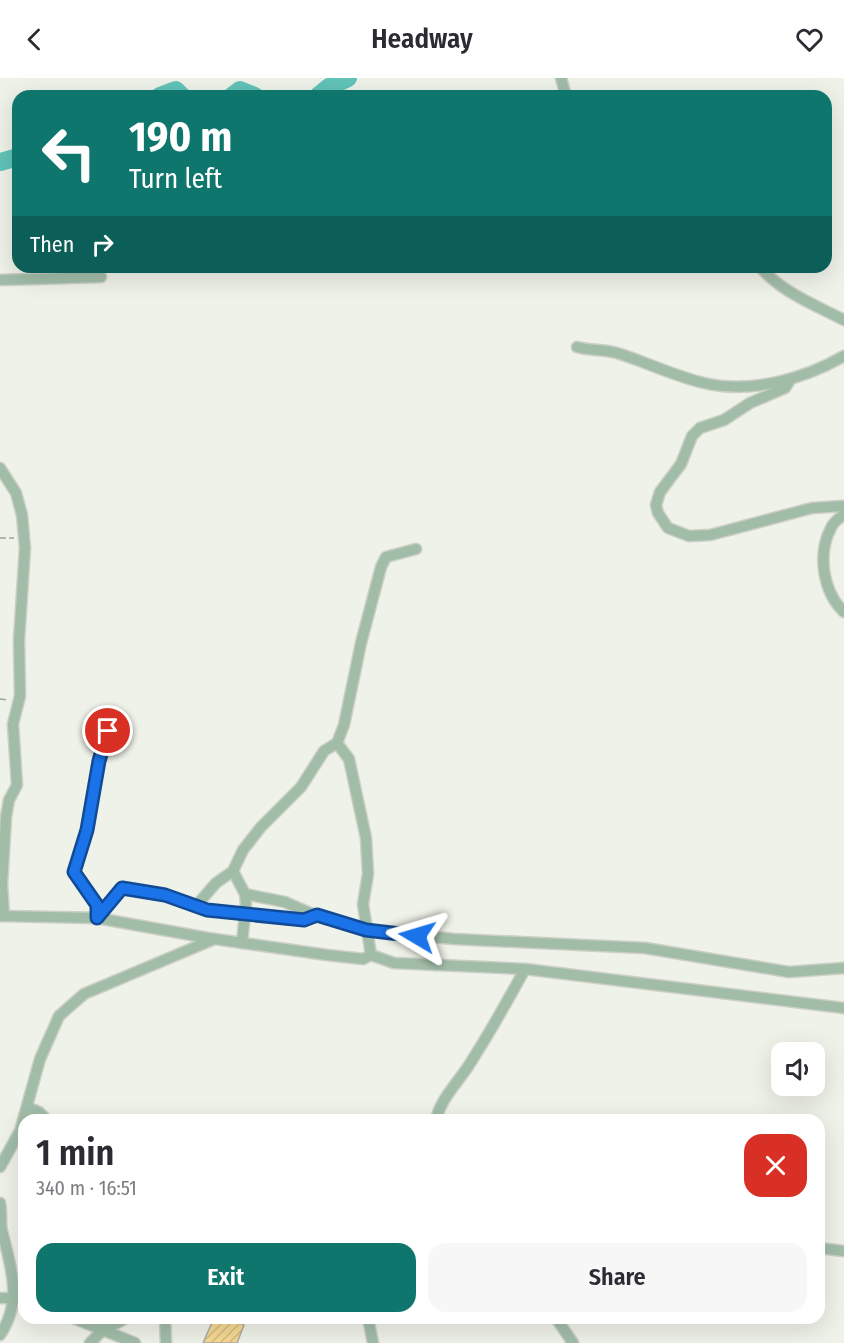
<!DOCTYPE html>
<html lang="en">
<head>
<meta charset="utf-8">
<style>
  :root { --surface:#fff; --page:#f7f7f7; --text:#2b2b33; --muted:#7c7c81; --accent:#0f766e }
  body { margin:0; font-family:"Fira Sans Condensed",sans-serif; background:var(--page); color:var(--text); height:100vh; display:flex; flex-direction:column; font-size:22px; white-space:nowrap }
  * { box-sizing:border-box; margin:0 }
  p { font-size:20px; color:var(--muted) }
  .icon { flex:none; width:33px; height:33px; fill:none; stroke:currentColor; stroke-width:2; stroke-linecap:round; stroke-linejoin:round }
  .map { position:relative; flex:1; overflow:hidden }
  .panel { position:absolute; left:18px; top:1036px; width:807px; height:210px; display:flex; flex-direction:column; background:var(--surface); border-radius:18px; box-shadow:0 6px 24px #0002 }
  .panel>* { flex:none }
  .banner { position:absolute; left:12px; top:12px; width:820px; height:183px; border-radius:18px; box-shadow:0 6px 24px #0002; background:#0f766e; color:#fff; overflow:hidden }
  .buttons { position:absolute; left:771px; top:964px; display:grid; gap:12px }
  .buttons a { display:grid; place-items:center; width:54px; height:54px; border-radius:12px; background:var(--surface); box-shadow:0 6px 24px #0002; font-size:30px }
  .pin { position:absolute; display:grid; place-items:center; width:51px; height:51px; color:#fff; margin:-26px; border:3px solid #fff; border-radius:50%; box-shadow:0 2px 6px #0007 }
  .me { position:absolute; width:66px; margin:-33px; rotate:277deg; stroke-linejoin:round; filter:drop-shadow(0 0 4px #0008) }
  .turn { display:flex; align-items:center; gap:21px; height:126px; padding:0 18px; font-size:27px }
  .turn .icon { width:78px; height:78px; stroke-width:2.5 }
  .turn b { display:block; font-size:42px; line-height:51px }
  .then { display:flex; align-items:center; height:57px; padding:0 18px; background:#0003; gap:12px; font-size:22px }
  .round { display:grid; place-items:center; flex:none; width:63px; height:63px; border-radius:18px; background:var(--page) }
  .summary { display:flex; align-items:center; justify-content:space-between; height:102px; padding:0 18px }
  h1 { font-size:36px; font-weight:600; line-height:45px }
  .primary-button { display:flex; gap:12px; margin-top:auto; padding:12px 18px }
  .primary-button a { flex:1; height:69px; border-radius:18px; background:var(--accent); color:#fff; font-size:24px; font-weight:600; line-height:69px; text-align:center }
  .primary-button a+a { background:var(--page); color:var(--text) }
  header { display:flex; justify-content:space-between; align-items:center; height:78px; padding:0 18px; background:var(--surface); font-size:27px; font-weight:600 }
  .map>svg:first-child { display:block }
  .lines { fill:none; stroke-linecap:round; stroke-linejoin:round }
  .river { stroke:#61c3b8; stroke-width:18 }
  .building { fill:url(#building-hatch); stroke:#b0aba2; stroke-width:1.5 }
  .minor-casing { stroke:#cccfc6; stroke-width:13 }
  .path { stroke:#a2a49c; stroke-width:1.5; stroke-dasharray:6 3; stroke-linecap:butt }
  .minor { stroke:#a1bda8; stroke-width:10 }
  .route-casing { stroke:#114b97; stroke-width:15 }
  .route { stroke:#1a73e8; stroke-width:10 }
</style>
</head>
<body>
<header><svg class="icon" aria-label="back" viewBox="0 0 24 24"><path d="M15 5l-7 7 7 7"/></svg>Headway<svg class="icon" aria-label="heart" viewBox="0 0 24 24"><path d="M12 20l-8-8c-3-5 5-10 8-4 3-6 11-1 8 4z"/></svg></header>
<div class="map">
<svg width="844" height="1265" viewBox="0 0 844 1265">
  <defs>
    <pattern id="building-hatch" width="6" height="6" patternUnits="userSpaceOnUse" patternTransform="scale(1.5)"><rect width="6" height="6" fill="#f7d993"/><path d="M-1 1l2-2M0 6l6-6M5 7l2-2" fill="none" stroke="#d4bb7f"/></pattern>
  </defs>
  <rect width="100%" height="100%" fill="#eff2e8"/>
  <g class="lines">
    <g class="river">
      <path d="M160,18L176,12L182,18"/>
      <path d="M232,18L240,12L255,18"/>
      <path d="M318,18L329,9L348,0"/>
      <path d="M0,84L18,79"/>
    </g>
  </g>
  <path class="building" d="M214,1240H230L244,1247L237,1265H203Z"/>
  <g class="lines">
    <defs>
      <g id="minor">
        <path d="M561,0L566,18"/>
        <path d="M760,189C783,215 813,226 844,242"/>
        <path d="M0,202L101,199"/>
        <path d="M577,269C591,273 603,271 617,275C646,284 674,298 704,305C751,316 804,301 844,278"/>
        <path d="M790,302L785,310L750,325L724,342L700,350L692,358L681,386L660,414L656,427L658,435L668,450L689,458L710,457L812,430L844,428"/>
        <path d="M0,390L16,415L22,437L25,470L19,562L20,618L13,646L17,707L9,722L6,739L2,806L4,838"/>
        <path d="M844,436C840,440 833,444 831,450C817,476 823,514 844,534"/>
        <path d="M337,665L349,681L366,760L368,796L363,826L371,877"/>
        <path d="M233,793L245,816L246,825L242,865"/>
        <path d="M245,816L285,824L317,838"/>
        <path d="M196,828L216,805L233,793L243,772L261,749L301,709L324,673L337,665L344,647L361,565L381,489L386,479L416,471"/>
        <path d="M0,838L97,840L208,860L327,877L363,881L371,877L394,885L525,891L844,930"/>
        <path d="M97,840L122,810L165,817L207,832L304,842L317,838L366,852L454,861L645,870L789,894L844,890"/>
        <path d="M97,840V827L74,794L87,752L99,683L108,653L124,654"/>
        <path d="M27,1029L39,1034L47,1042"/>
        <path d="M436,1042C441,1020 457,1006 469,987C489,956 507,924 525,891"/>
        <path d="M0,1089L20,1053L40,981L59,938L84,916L212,862"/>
        <path d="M0,1125C2,1135 0,1144 2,1153C11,1189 23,1223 0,1257"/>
        <path d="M819,1170L844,1173"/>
        <path d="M0,1220H24"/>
        <path d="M73,1240L135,1265"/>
        <path d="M165,1240L166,1265"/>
        <path d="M368,1240L373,1265"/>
        <path d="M556,1240L573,1265"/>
        <path d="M90,1265L102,1253L126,1240"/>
      </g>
    </defs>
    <use href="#minor" class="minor-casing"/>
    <g class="path">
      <path d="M0,460H14"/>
      <path d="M0,621L8,622"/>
    </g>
    <use href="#minor" class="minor"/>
  </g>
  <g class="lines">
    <defs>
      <path id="route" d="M108,653L99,683L87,752L74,794L97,827V840L122,810L165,817L207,832L304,842L317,837L366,852L417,858"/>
    </defs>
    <use href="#route" class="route-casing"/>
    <use href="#route" class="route"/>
  </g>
</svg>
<div class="buttons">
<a><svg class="icon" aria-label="sound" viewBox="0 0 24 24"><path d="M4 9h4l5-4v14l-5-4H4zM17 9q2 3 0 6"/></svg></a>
</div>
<div class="pin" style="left:108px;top:653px;background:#d93025"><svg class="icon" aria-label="arrive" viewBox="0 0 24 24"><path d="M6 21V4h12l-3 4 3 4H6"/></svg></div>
<svg class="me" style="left:417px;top:858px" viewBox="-20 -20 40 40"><path d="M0-17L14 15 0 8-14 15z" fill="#1a73e8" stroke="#fff" stroke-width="4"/></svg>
<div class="banner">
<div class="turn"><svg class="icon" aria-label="left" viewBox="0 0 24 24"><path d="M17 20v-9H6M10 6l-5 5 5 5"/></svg><div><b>190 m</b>Turn left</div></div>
<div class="then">Then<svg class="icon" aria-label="right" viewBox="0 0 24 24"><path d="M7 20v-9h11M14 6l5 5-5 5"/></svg></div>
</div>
<section class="panel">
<div class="summary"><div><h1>1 min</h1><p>340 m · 16:51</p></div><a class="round" style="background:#d93025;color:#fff"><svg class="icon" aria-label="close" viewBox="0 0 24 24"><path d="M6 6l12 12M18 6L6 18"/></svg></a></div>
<div class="primary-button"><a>Exit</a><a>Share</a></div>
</section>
</div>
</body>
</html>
